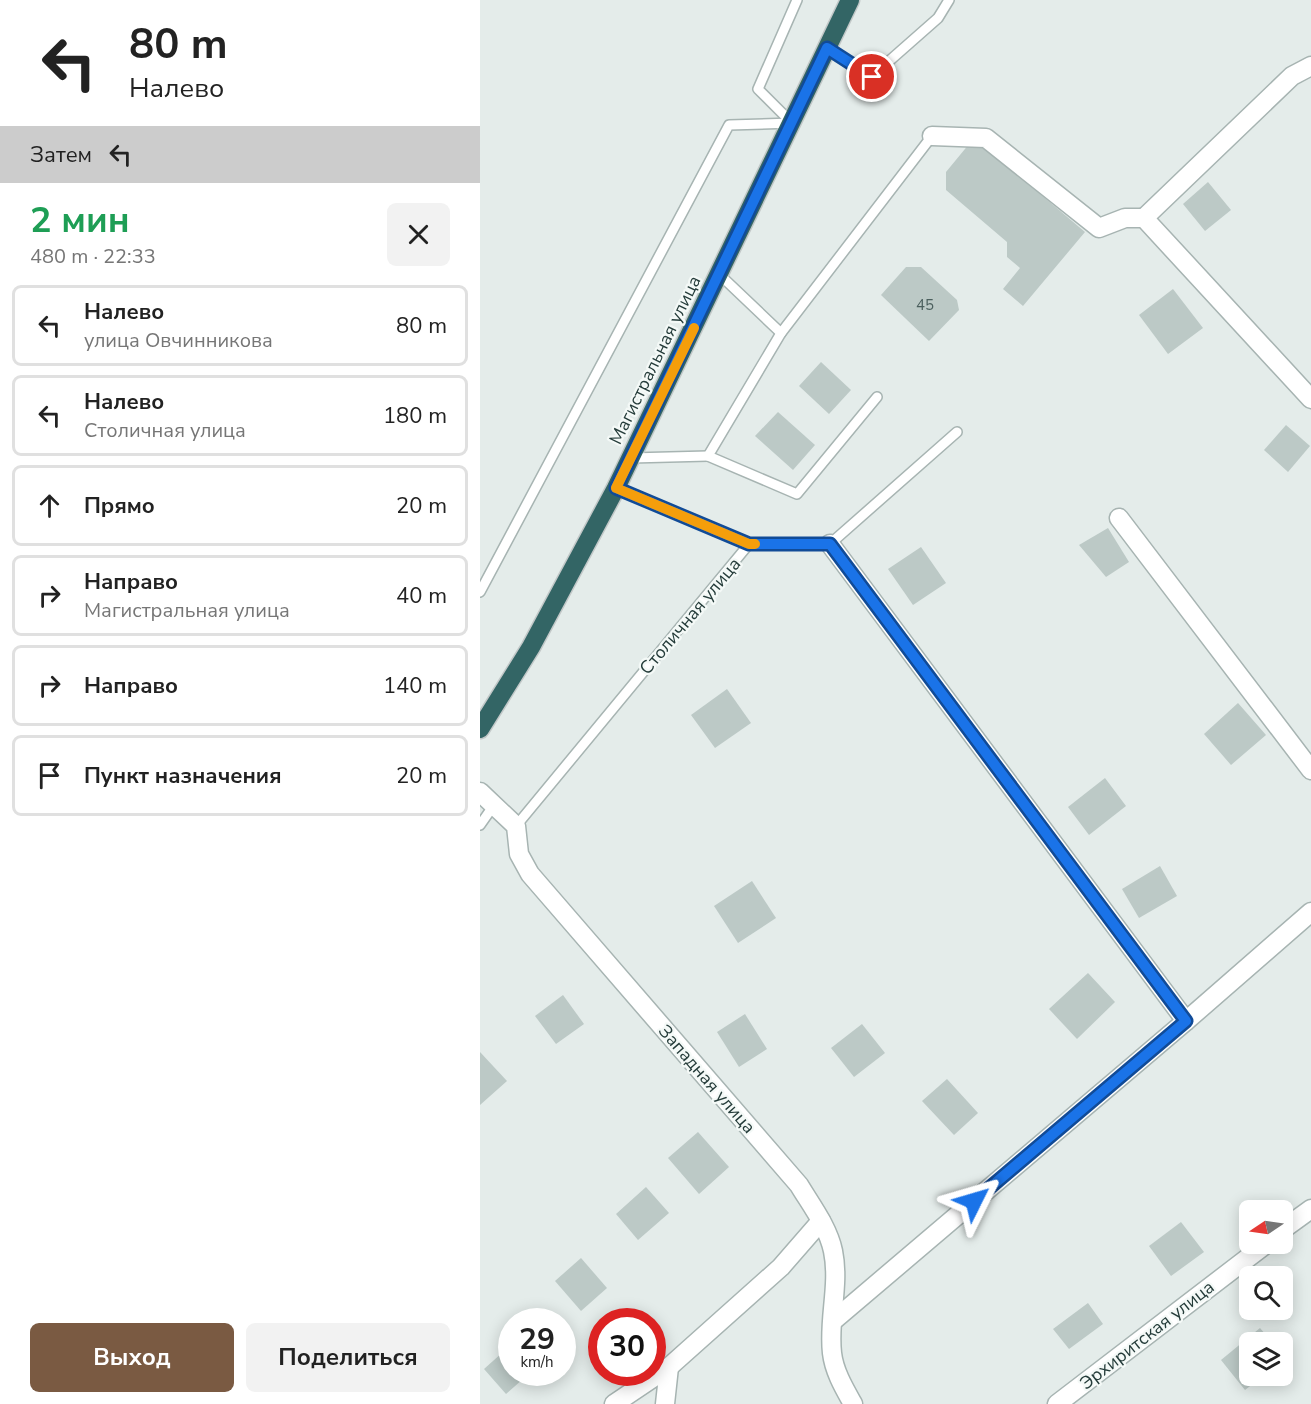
<!DOCTYPE html>
<html lang="ru">
<head>
<meta charset="utf-8">
<style>
  :root { --surface:#fff; --page:#f2f2f2; --text:#222; --muted:#767676; --line:#e0e0e0; --accent:#7a5a42 }
  body { margin:0; font-family:"Nunito Sans",sans-serif; background:var(--page); color:var(--text); height:100vh; display:flex; flex-direction:column; font-size:22px; white-space:nowrap }
  * { box-sizing:border-box; margin:0 }
  p { font-size:20px; color:var(--muted) }
  .icon { flex:none; width:33px; height:33px; fill:none; stroke:currentColor; stroke-width:2; stroke-linecap:round; stroke-linejoin:round }
  .map { position:relative; flex:1; overflow:hidden }
  .sheet { display:flex; flex-direction:column; background:var(--surface); width:480px }
  .sheet>* { flex:none }
  .top-card { background:#fff; color:var(--text); overflow:hidden }
  .needle { width:39px; rotate:257deg }
  .fabs { position:absolute; left:759px; top:1200px; display:grid; gap:12px }
  .fabs a { display:grid; place-items:center; width:54px; height:54px; border-radius:9px; background:var(--surface); box-shadow:0 3px 15px #0003; font-size:30px }
  .speed { position:absolute; left:18px; top:1308px; display:flex; gap:12px; font-size:30px; font-weight:700; text-align:center }
  .speed>* { display:grid; place-content:center; width:78px; height:78px; border-radius:50%; background:var(--surface); box-shadow:0 3px 15px #0003; line-height:1 }
  .speed small { font-size:15px; font-weight:400 }
  .speed .limit { border:9px solid #d22; background:#fff; color:#111 }
  .pin { position:absolute; display:grid; place-items:center; width:51px; height:51px; color:#fff; margin:-26px; border:3px solid #fff; border-radius:50%; box-shadow:0 2px 6px #0007 }
  .me { position:absolute; width:66px; margin:-33px; rotate:50deg; stroke-linejoin:round; filter:drop-shadow(0 0 4px #0008) }
  .turn { display:flex; align-items:center; gap:21px; height:126px; padding:0 30px; font-size:27px }
  .turn .icon { width:78px; height:78px; stroke-width:2.5 }
  .turn b { display:block; font-size:42px; line-height:51px }
  .then { display:flex; align-items:center; height:57px; padding:0 30px; background:#0003; gap:12px; font-size:22px }
  .round { display:grid; place-items:center; flex:none; width:63px; height:63px; border-radius:9px; background:var(--page) }
  .overview { display:flex; align-items:center; justify-content:space-between; height:102px; padding:0 30px }
  h1 { font-size:36px; font-weight:700; line-height:45px; color:#1e9e55 }
  .action { display:flex; gap:12px; margin-top:auto; padding:12px 30px }
  .action a { flex:1; height:69px; border-radius:9px; background:var(--accent); color:#fff; font-size:24px; font-weight:700; line-height:69px; text-align:center }
  .action a+a { background:var(--page); color:var(--text) }
  ul { padding:0; list-style:none }
  li { display:flex; align-items:center; gap:18px; height:81px; margin:0 12px 9px; padding:0 18px; border:3px solid var(--line); border-radius:9px }
  li div { flex:1 }
  li b { display:block; font-size:22px }
  li em { font-style:normal }
  main { display:flex; flex:1; min-height:0 }
  .map>svg:first-child { display:block }
  .building { fill:#bcc9c6 }
  .lines { fill:none; stroke-linecap:round; stroke-linejoin:round }
  .lane-casing { stroke:#a7b4b2; stroke-width:12 }
  .street-casing { stroke:#a7b4b2; stroke-width:21 }
  .highway-casing { stroke:#c2c8c8; stroke-width:21 }
  .lane { stroke:#fff; stroke-width:9 }
  .street { stroke:#fff; stroke-width:18 }
  .highway { stroke:#336565; stroke-width:18 }
  .route-casing { stroke:#114b97; stroke-width:15 }
  .route { stroke:#1a73e8; stroke-width:10 }
  .slow { stroke:#f59e0b; stroke-width:10 }
  .labels { text-anchor:middle; stroke-width:4.5; stroke-linejoin:round; paint-order:stroke }
  .number-label { font-size:15px; fill:#4b5f5d }
  .street-label { font-size:18px; fill:#253c3a; stroke:#f4f9f7 }
</style>
</head>
<body>
<main>
<section class="sheet">
<div class="top-card">
<div class="turn"><svg class="icon" aria-label="left" viewBox="0 0 24 24"><path d="M17 20v-9H6M10 6l-5 5 5 5"/></svg><div><b>80 m</b>Налево</div></div>
<div class="then">Затем<svg class="icon" aria-label="left" viewBox="0 0 24 24"><path d="M17 20v-9H6M10 6l-5 5 5 5"/></svg></div>
</div>
<div class="overview"><div><h1>2 мин</h1><p>480 m · 22:33</p></div><a class="round"><svg class="icon" aria-label="close" viewBox="0 0 24 24"><path d="M6 6l12 12M18 6L6 18"/></svg></a></div>
<ul>
<li><svg class="icon" aria-label="left" viewBox="0 0 24 24"><path d="M17 20v-9H6M10 6l-5 5 5 5"/></svg><div><b>Налево</b><p>улица Овчинникова</p></div><em>80 m</em></li>
<li><svg class="icon" aria-label="left" viewBox="0 0 24 24"><path d="M17 20v-9H6M10 6l-5 5 5 5"/></svg><div><b>Налево</b><p>Столичная улица</p></div><em>180 m</em></li>
<li><svg class="icon" aria-label="ahead" viewBox="0 0 24 24"><path d="M12 20V5M6 11l6-6 6 6"/></svg><div><b>Прямо</b></div><em>20 m</em></li>
<li><svg class="icon" aria-label="right" viewBox="0 0 24 24"><path d="M7 20v-9h11M14 6l5 5-5 5"/></svg><div><b>Направо</b><p>Магистральная улица</p></div><em>40 m</em></li>
<li><svg class="icon" aria-label="right" viewBox="0 0 24 24"><path d="M7 20v-9h11M14 6l5 5-5 5"/></svg><div><b>Направо</b></div><em>140 m</em></li>
<li><svg class="icon" aria-label="arrive" viewBox="0 0 24 24"><path d="M6 21V4h12l-3 4 3 4H6"/></svg><div><b>Пункт назначения</b></div><em>20 m</em></li>
</ul>
<div class="action"><a>Выход</a><a>Поделиться</a></div>
</section>
<div class="map">
<svg width="831" height="1404" viewBox="0 0 831 1404">
  <rect width="100%" height="100%" fill="#e4ecea"/>
  <g class="building">
    <path d="M494,138L605,232L543,306L523,289L540,268L527,257V242L466,190V172Z"/>
    <path d="M728,182L751,210L725,231L703,204Z"/>
    <path d="M426,267H441L477,300L479,310L449,341L401,295Z"/>
    <path d="M693,289L723,328L688,354L659,315Z"/>
    <path d="M341,362L371,390L349,414L319,386Z"/>
    <path d="M298,412L335,445L313,470L275,436Z"/>
    <path d="M806,425L830,446L808,472L784,450Z"/>
    <path d="M628,528L649,562L626,577L599,545Z"/>
    <path d="M441,547L466,583L433,605L408,569Z"/>
    <path d="M247,689L271,723L235,748L211,715Z"/>
    <path d="M758,703L786,735L751,765L724,734Z"/>
    <path d="M625,778L646,806L609,835L588,807Z"/>
    <path d="M680,866L697,896L659,918L642,889Z"/>
    <path d="M272,881L296,918L258,943L234,906Z"/>
    <path d="M608,973L635,1002L597,1039L569,1009Z"/>
    <path d="M83,995L104,1024L76,1044L55,1016Z"/>
    <path d="M265,1014L287,1049L259,1067L237,1032Z"/>
    <path d="M382,1024L405,1053L374,1077L351,1048Z"/>
    <path d="M0,1052L27,1081L0,1105Z"/>
    <path d="M467,1079L498,1113L474,1135L442,1101Z"/>
    <path d="M218,1132L249,1167L219,1194L188,1158Z"/>
    <path d="M166,1187L189,1213L158,1240L136,1214Z"/>
    <path d="M701,1222L724,1252L691,1276L669,1246Z"/>
    <path d="M101,1258L127,1288L101,1311L75,1281Z"/>
    <path d="M608,1303L623,1324L589,1349L573,1329Z"/>
    <path d="M780,1328L792,1342H770V1376H783L765,1390L741,1360Z"/>
    <path d="M32,1344V1372H51L26,1394L4,1369Z"/>
  </g>
  <g class="lines">
    <defs>
      <g id="lane">
        <path d="M347,48L391,77L458,18L469,0"/>
        <path d="M312,123L278,89L317,0"/>
        <path d="M239,274L301,333"/>
        <path d="M397,397L317,494L228,456L301,333L452,136"/>
        <path d="M151,458L228,456"/>
        <path d="M136,488L269,544"/>
        <path d="M0,592L249,125L312,123"/>
        <path d="M0,825L14,805"/>
        <path d="M36,826L269,544H350L477,432"/>
      </g>
      <g id="street">
        <path d="M452,136L506,138L619,228L645,218H664L831,399"/>
        <path d="M664,218L812,76L831,66"/>
        <path d="M639,518L831,770"/>
        <path d="M350,544L706,1021"/>
        <path d="M0,792L36,826L39,854L50,874L319,1185C331,1205 348,1227 353,1251C360,1285 348,1319 352,1353C354,1371 364,1388 373,1404"/>
        <path d="M802,1230L831,1209"/>
        <path d="M353,1321L706,1021L831,912"/>
        <path d="M134,1404L189,1367L301,1267L341,1221"/>
        <path d="M185,1404L189,1367"/>
        <path d="M577,1404L786,1244"/>
      </g>
      <path id="highway" d="M0,729L51,647L136,488L370,0"/>
    </defs>
    <use href="#lane" class="lane-casing"/>
    <use href="#street" class="street-casing"/>
    <use href="#highway" class="highway-casing"/>
    <use href="#lane" class="lane"/>
    <use href="#street" class="street"/>
    <use href="#highway" class="highway"/>
  </g>
  <g class="lines">
    <defs>
      <path id="route" d="M392,77L347,48L136,488L269,544H350L706,1021L494,1201"/>
    </defs>
    <use href="#route" class="route-casing"/>
    <use href="#route" class="route"/>
    <path class="slow" d="M214,328L136,488L269,544H275"/>
  </g>
  <g class="labels">
    <g class="number-label">
      <text x="445" y="310">45</text>
    </g>
    <g class="street-label">
      <text transform="translate(175 360) rotate(-64)" y="6">Магистральная улица</text>
      <text transform="translate(210 616) rotate(-50)" y="6">Столичная улица</text>
      <text transform="translate(227 1079) rotate(49)" y="6">Западная улица</text>
      <text transform="translate(667 1335) rotate(-38)" y="6">Эрхиритская улица</text>
    </g>
  </g>
</svg>
<div class="fabs">
<a><svg class="needle" viewBox="-14 -14 28 28"><path d="M0-13l5 13h-10z" fill="#e53935"/><path d="M0 13l5-13h-10z" fill="#767676"/></svg></a>
<a><svg class="icon" aria-label="search" viewBox="0 0 24 24"><circle cx="10" cy="10" r="6"/><path d="M15 15l6 6"/></svg></a>
<a><svg class="icon" aria-label="layers" viewBox="0 0 24 24"><path d="M12 4l9 5-9 5-9-5zM3 14l9 5 9-5"/></svg></a>
</div>
<div class="speed"><div>29<small>km/h</small></div><div class="limit">30</div></div>
<div class="pin" style="left:392px;top:77px;background:#d93025"><svg class="icon" aria-label="arrive" viewBox="0 0 24 24"><path d="M6 21V4h12l-3 4 3 4H6"/></svg></div>
<svg class="me" style="left:494px;top:1201px" viewBox="-20 -20 40 40"><path d="M0-17L14 15 0 8-14 15z" fill="#1a73e8" stroke="#fff" stroke-width="4"/></svg>
</div>
</main>
</body>
</html>
